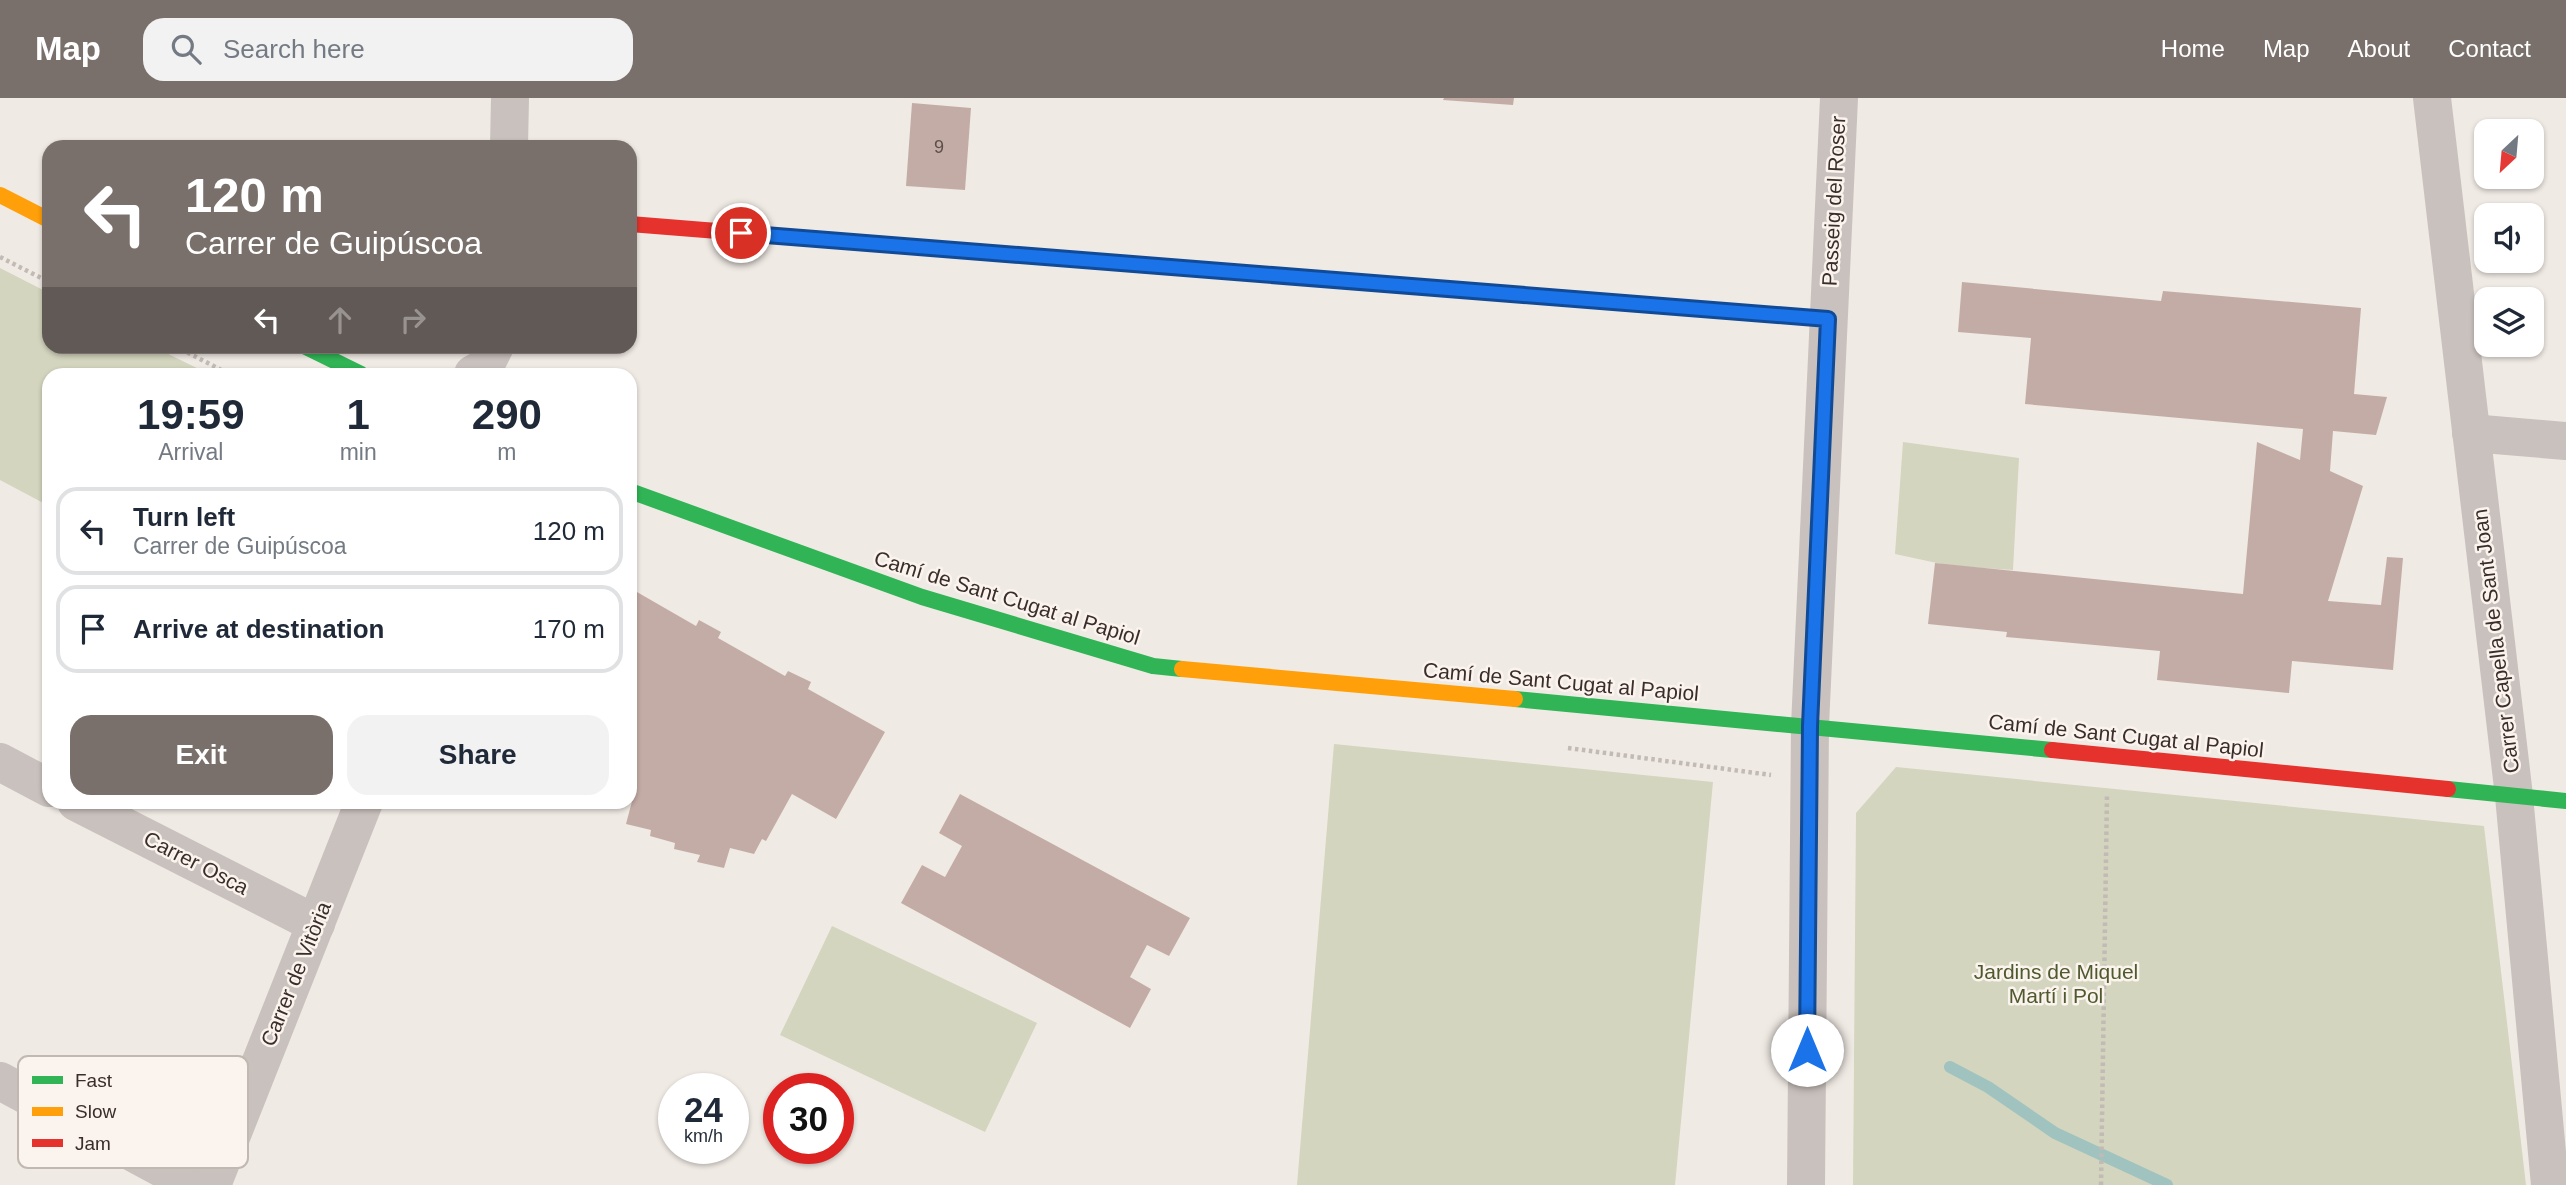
<!DOCTYPE html>
<html lang="en">
<head>
<meta charset="utf-8">
<style>
  :root { --surface:#fff; --page:#f2f2f3; --text:#1f2937; --muted:#747a83; --line:#e0e1e3; --accent:#7a706b }
  body { margin:0; font-family:Helvetica,sans-serif; background:var(--page); color:var(--text); height:100vh; display:flex; flex-direction:column; font-size:26px; white-space:nowrap }
  * { box-sizing:border-box; margin:0 }
  p { font-size:23px; color:var(--muted) }
  .icon { flex:none; width:38px; height:38px; fill:none; stroke:currentColor; stroke-width:2; stroke-linecap:round; stroke-linejoin:round }
  .map { position:relative; flex:1; overflow:hidden }
  .sheet { position:absolute; left:42px; top:270px; width:595px; height:441px; display:flex; flex-direction:column; background:var(--surface); border-radius:21px; box-shadow:0 2px 5px #0004 }
  .sheet>* { flex:none }
  .hud { position:absolute; left:42px; top:42px; width:595px; height:214px; border-radius:21px; box-shadow:0 2px 5px #0004; background:#7a706b; color:#fff; overflow:hidden }
  .needle { width:46px; rotate:206deg }
  .controls { position:absolute; left:2474px; top:21px; display:grid; gap:14px }
  .controls a { display:grid; place-items:center; width:70px; height:70px; border-radius:14px; background:var(--surface); box-shadow:0 2px 5px #0004; font-size:35px }
  .speed { position:absolute; left:658px; top:975px; display:flex; gap:14px; font-size:35px; font-weight:700; text-align:center }
  .speed>* { display:grid; place-content:center; width:91px; height:91px; border-radius:50%; background:var(--surface); box-shadow:0 2px 5px #0004; line-height:1 }
  .speed small { font-size:18px; font-weight:400 }
  .speed .limit { border:10px solid #d22; background:#fff; color:#111 }
  .pin { position:absolute; display:grid; place-items:center; width:60px; height:60px; color:#fff; margin:-30px; border:4px solid #fff; border-radius:50%; box-shadow:0 2px 7px #0007 }
  .me { position:absolute; width:77px; margin:-38px; rotate:0deg; stroke-linejoin:round; filter:drop-shadow(0 0 5px #0008) }
  .turn { display:flex; align-items:center; gap:24px; height:147px; padding:0 28px; font-size:32px }
  .turn .icon { width:91px; height:91px; stroke-width:2.5 }
  .turn b { display:block; font-size:49px; line-height:60px }
  .lanes { display:flex; align-items:center; height:66px; padding:0 28px; background:#0003; justify-content:center; gap:35px; direction:ltr }
  .lanes .off { opacity:.35 }
  .eta { display:flex; justify-content:space-evenly; align-items:center; height:119px; text-align:center }
  .eta b { font-size:42px; font-weight:700; line-height:49px }
  .button { display:flex; gap:14px; margin-top:auto; padding:14px 28px }
  .button a { flex:1; height:80px; border-radius:21px; background:var(--accent); color:#fff; font-size:28px; font-weight:700; line-height:80px; text-align:center }
  .button a+a { background:var(--page); color:var(--text) }
  ul { padding:0; list-style:none }
  li { display:flex; align-items:center; gap:21px; height:88px; margin:0 14px 10px; padding:0 14px; border:4px solid var(--line); border-radius:21px }
  li div { flex:1 }
  li b { display:block; font-size:26px }
  li em { font-style:normal }
  header { display:flex; align-items:center; gap:42px; box-sizing:border-box; height:98px; padding:0 35px; background:var(--accent); color:#fff }
  header strong { font-size:33px }
  nav { display:flex; gap:38px; margin-inline-start:auto; font-size:24px }
  .search { width:490px; height:63px; background:var(--page); display:flex; align-items:center; gap:18px; box-sizing:border-box; padding:0 24px; border-radius:21px; color:var(--muted); font-size:26px }
  .map>svg:first-child { display:block }
  .green { fill:#d3d5be }
  .lines { fill:none; stroke-linecap:round; stroke-linejoin:round }
  .stream { stroke:#a0c3c0; stroke-width:12 }
  .building { fill:#c4aca6 }
  .path { stroke:#c2bab5; stroke-width:4.5; stroke-dasharray:3.5 3.5; stroke-linecap:butt }
  .street { stroke:#c9c1bd; stroke-width:38 }
  .fast { stroke:#30b455; stroke-width:16 }
  .slow { stroke:#ff9f0a; stroke-width:16 }
  .jam { stroke:#e5322d; stroke-width:16 }
  .route-casing { stroke:#114b97; stroke-width:18 }
  .route { stroke:#1a73e8; stroke-width:12 }
  .labels { text-anchor:middle; stroke-width:5; stroke-linejoin:round; paint-order:stroke }
  .number-label { font-size:18px; fill:#5d4e49 }
  .street-label { font-size:21px; fill:#3b2e2a; stroke:#fbf3ed }
  .park-label { font-size:21px; fill:#4e5a2d; stroke:#fbf3ed }
  .key { fill:#fbf3ed; stroke:#c1b8b2; stroke-width:2 }
  .key-label { font-size:19px; fill:#3b2e2a }
</style>
</head>
<body>
<header>
<strong>Map</strong>
<div class="search"><svg class="icon" aria-label="search" viewBox="0 0 24 24"><circle cx="10" cy="10" r="6"/><path d="M15 15l6 6"/></svg>Search here</div>
<nav><a>Home</a><a>Map</a><a>About</a><a>Contact</a></nav>
</header>
<div class="map">
<svg width="2566" height="1087" viewBox="0 0 2566 1087">
  <rect width="100%" height="100%" fill="#f0eae4"/>
  <g class="green">
    <path d="M0,170L49,195V248L154,249L209,276H49V408L0,382Z"/>
    <path d="M1903,344L2019,360L2013,472L1951,468L1895,456Z"/>
    <path d="M1334,646L1713,684L1675,1087H1297Z"/>
    <path d="M1896,669L2484,728L2526,1087H1853L1856,715Z"/>
    <path d="M832,828L1037,925L985,1034L780,937Z"/>
  </g>
  <g class="lines">
    <path class="stream" d="M1950,969L1988,989L2055,1035L2167,1087"/>
  </g>
  <g class="building">
    <path d="M1444,0H1514L1513,7L1443,2Z"/>
    <path d="M912,5L971,10L965,92L906,88Z"/>
    <path d="M1962,184L2161,203L2163,193L2361,210L2354,296L2387,299L2376,337L2333,333L2330,373L2363,388L2328,503L2381,507L2387,459L2403,460L2393,572L2292,563L2289,595L2157,582L2160,553L2006,539L2007,534L1928,526L1935,465L2243,496L2257,344L2300,362L2303,331L2025,306L2031,240L1958,234Z"/>
    <path d="M630,490L696,528L699,522L721,534L718,540L785,578L788,573L811,584L808,591L885,634L836,721L792,696L766,743L762,741L754,756L730,750L724,770L697,764L700,757L674,751L675,745L650,738L651,732L626,726L635,692L630,691Z"/>
    <path d="M960,696L1190,820L1169,858L1147,847L1130,879L1151,891L1130,930L901,805L922,767L945,779L962,748L939,735Z"/>
  </g>
  <g class="lines">
    <g class="path">
      <path d="M0,159L49,184"/>
      <path d="M175,248L229,276"/>
      <path d="M1568,650L1771,677"/>
      <path d="M2101,1087L2107,696"/>
    </g>
    <g class="street">
      <path d="M2432,0L2514,698L2550,1087"/>
      <path d="M509,49L510,0"/>
      <path d="M473,276L484,270L495,248"/>
      <path d="M2471,335L2566,343"/>
      <path d="M0,664L49,690"/>
      <path d="M76,704L316,826"/>
      <path d="M0,983L193,1087"/>
      <path d="M212,1087L364,704"/>
      <path d="M1806,1087L1810,628L1839,0"/>
    </g>
    <g class="fast">
      <path d="M1501,195L1828,221"/>
      <path d="M304,248L361,276"/>
      <path d="M630,393L922,499L1153,568L1182,571"/>
      <path d="M1515,601L2052,652"/>
      <path d="M2448,691L2566,703"/>
    </g>
    <g class="slow">
      <path d="M0,97L49,122"/>
      <path d="M930,150L1501,195"/>
      <path d="M1182,571L1515,601"/>
    </g>
    <g class="jam">
      <path d="M630,126L930,150"/>
      <path d="M2052,652L2448,691"/>
    </g>
  </g>
  <g class="lines">
    <defs>
      <path id="route" d="M741,135L1828,221L1810,628L1807,952"/>
    </defs>
    <use href="#route" class="route-casing"/>
    <use href="#route" class="route"/>
  </g>
  <g class="labels">
    <g class="number-label">
      <text x="939" y="55">9</text>
    </g>
    <g class="street-label">
      <text transform="translate(1834 103) rotate(-87)" y="7">Passeig del Roser</text>
      <text transform="translate(1007 500) rotate(17)" y="7">Camí de Sant Cugat al Papiol</text>
      <text transform="translate(2496 543) rotate(-97)" y="7">Carrer Capella de Sant Joan</text>
      <text transform="translate(1561 584) rotate(5)" y="7">Camí de Sant Cugat al Papiol</text>
      <text transform="translate(2126 638) rotate(6)" y="7">Camí de Sant Cugat al Papiol</text>
      <text transform="translate(196 765) rotate(27)" y="7">Carrer Osca</text>
      <text transform="translate(296 876) rotate(-68)" y="7">Carrer de Vitòria</text>
    </g>
    <g class="park-label">
      <text x="2056" y="881">Jardins de Miquel<tspan x="2056" dy="24">Martí i Pol</tspan></text>
    </g>
  </g>
  <rect x="18" y="958" width="230" height="112" rx="10" class="key"/>
  <rect x="32" y="978" width="31" height="8" fill="#30b455"/>
  <rect x="32" y="1009" width="31" height="9" fill="#ff9f0a"/>
  <rect x="32" y="1041" width="31" height="8" fill="#e5322d"/>
  <g class="key-label">
    <text x="75" y="989">Fast</text>
    <text x="75" y="1020">Slow</text>
    <text x="75" y="1052">Jam</text>
  </g>
</svg>
<div class="controls">
<a><svg class="needle" viewBox="-14 -14 28 28"><path d="M0-13l5 13h-10z" fill="#e53935"/><path d="M0 13l5-13h-10z" fill="#747a83"/></svg></a>
<a><svg class="icon" aria-label="sound" viewBox="0 0 24 24"><path d="M4 9h4l5-4v14l-5-4H4zM17 9q2 3 0 6"/></svg></a>
<a><svg class="icon" aria-label="layers" viewBox="0 0 24 24"><path d="M12 4l9 5-9 5-9-5zM3 14l9 5 9-5"/></svg></a>
</div>
<div class="speed"><div>24<small>km/h</small></div><div class="limit">30</div></div>
<div class="pin" style="left:741px;top:135px;background:#d93025"><svg class="icon" aria-label="arrive" viewBox="0 0 24 24"><path d="M6 21V4h12l-3 4 3 4H6"/></svg></div>
<svg class="me" style="left:1807px;top:952px" viewBox="-20 -20 40 40"><circle r="19" fill="#fff"/><path d="M0-13L10 11 0 6-10 11z" fill="#1a73e8"/></svg>
<div class="hud">
<div class="turn"><svg class="icon" aria-label="left" viewBox="0 0 24 24"><path d="M17 20v-9H6M10 6l-5 5 5 5"/></svg><div><b>120 m</b>Carrer de Guipúscoa</div></div>
<div class="lanes"><svg class="icon" aria-label="left" viewBox="0 0 24 24"><path d="M17 20v-9H6M10 6l-5 5 5 5"/></svg><svg class="icon off" aria-label="ahead" viewBox="0 0 24 24"><path d="M12 20V5M6 11l6-6 6 6"/></svg><svg class="icon off" aria-label="right" viewBox="0 0 24 24"><path d="M7 20v-9h11M14 6l5 5-5 5"/></svg></div>
</div>
<section class="sheet">
<div class="eta">
<div><b>19:59</b><p>Arrival</p></div>
<div><b>1</b><p>min</p></div>
<div><b>290</b><p>m</p></div>
</div>
<ul>
<li><svg class="icon" aria-label="left" viewBox="0 0 24 24"><path d="M17 20v-9H6M10 6l-5 5 5 5"/></svg><div><b>Turn left</b><p>Carrer de Guipúscoa</p></div><em>120 m</em></li>
<li><svg class="icon" aria-label="arrive" viewBox="0 0 24 24"><path d="M6 21V4h12l-3 4 3 4H6"/></svg><div><b>Arrive at destination</b></div><em>170 m</em></li>
</ul>
<div class="button"><a>Exit</a><a>Share</a></div>
</section>
</div>
</body>
</html>
